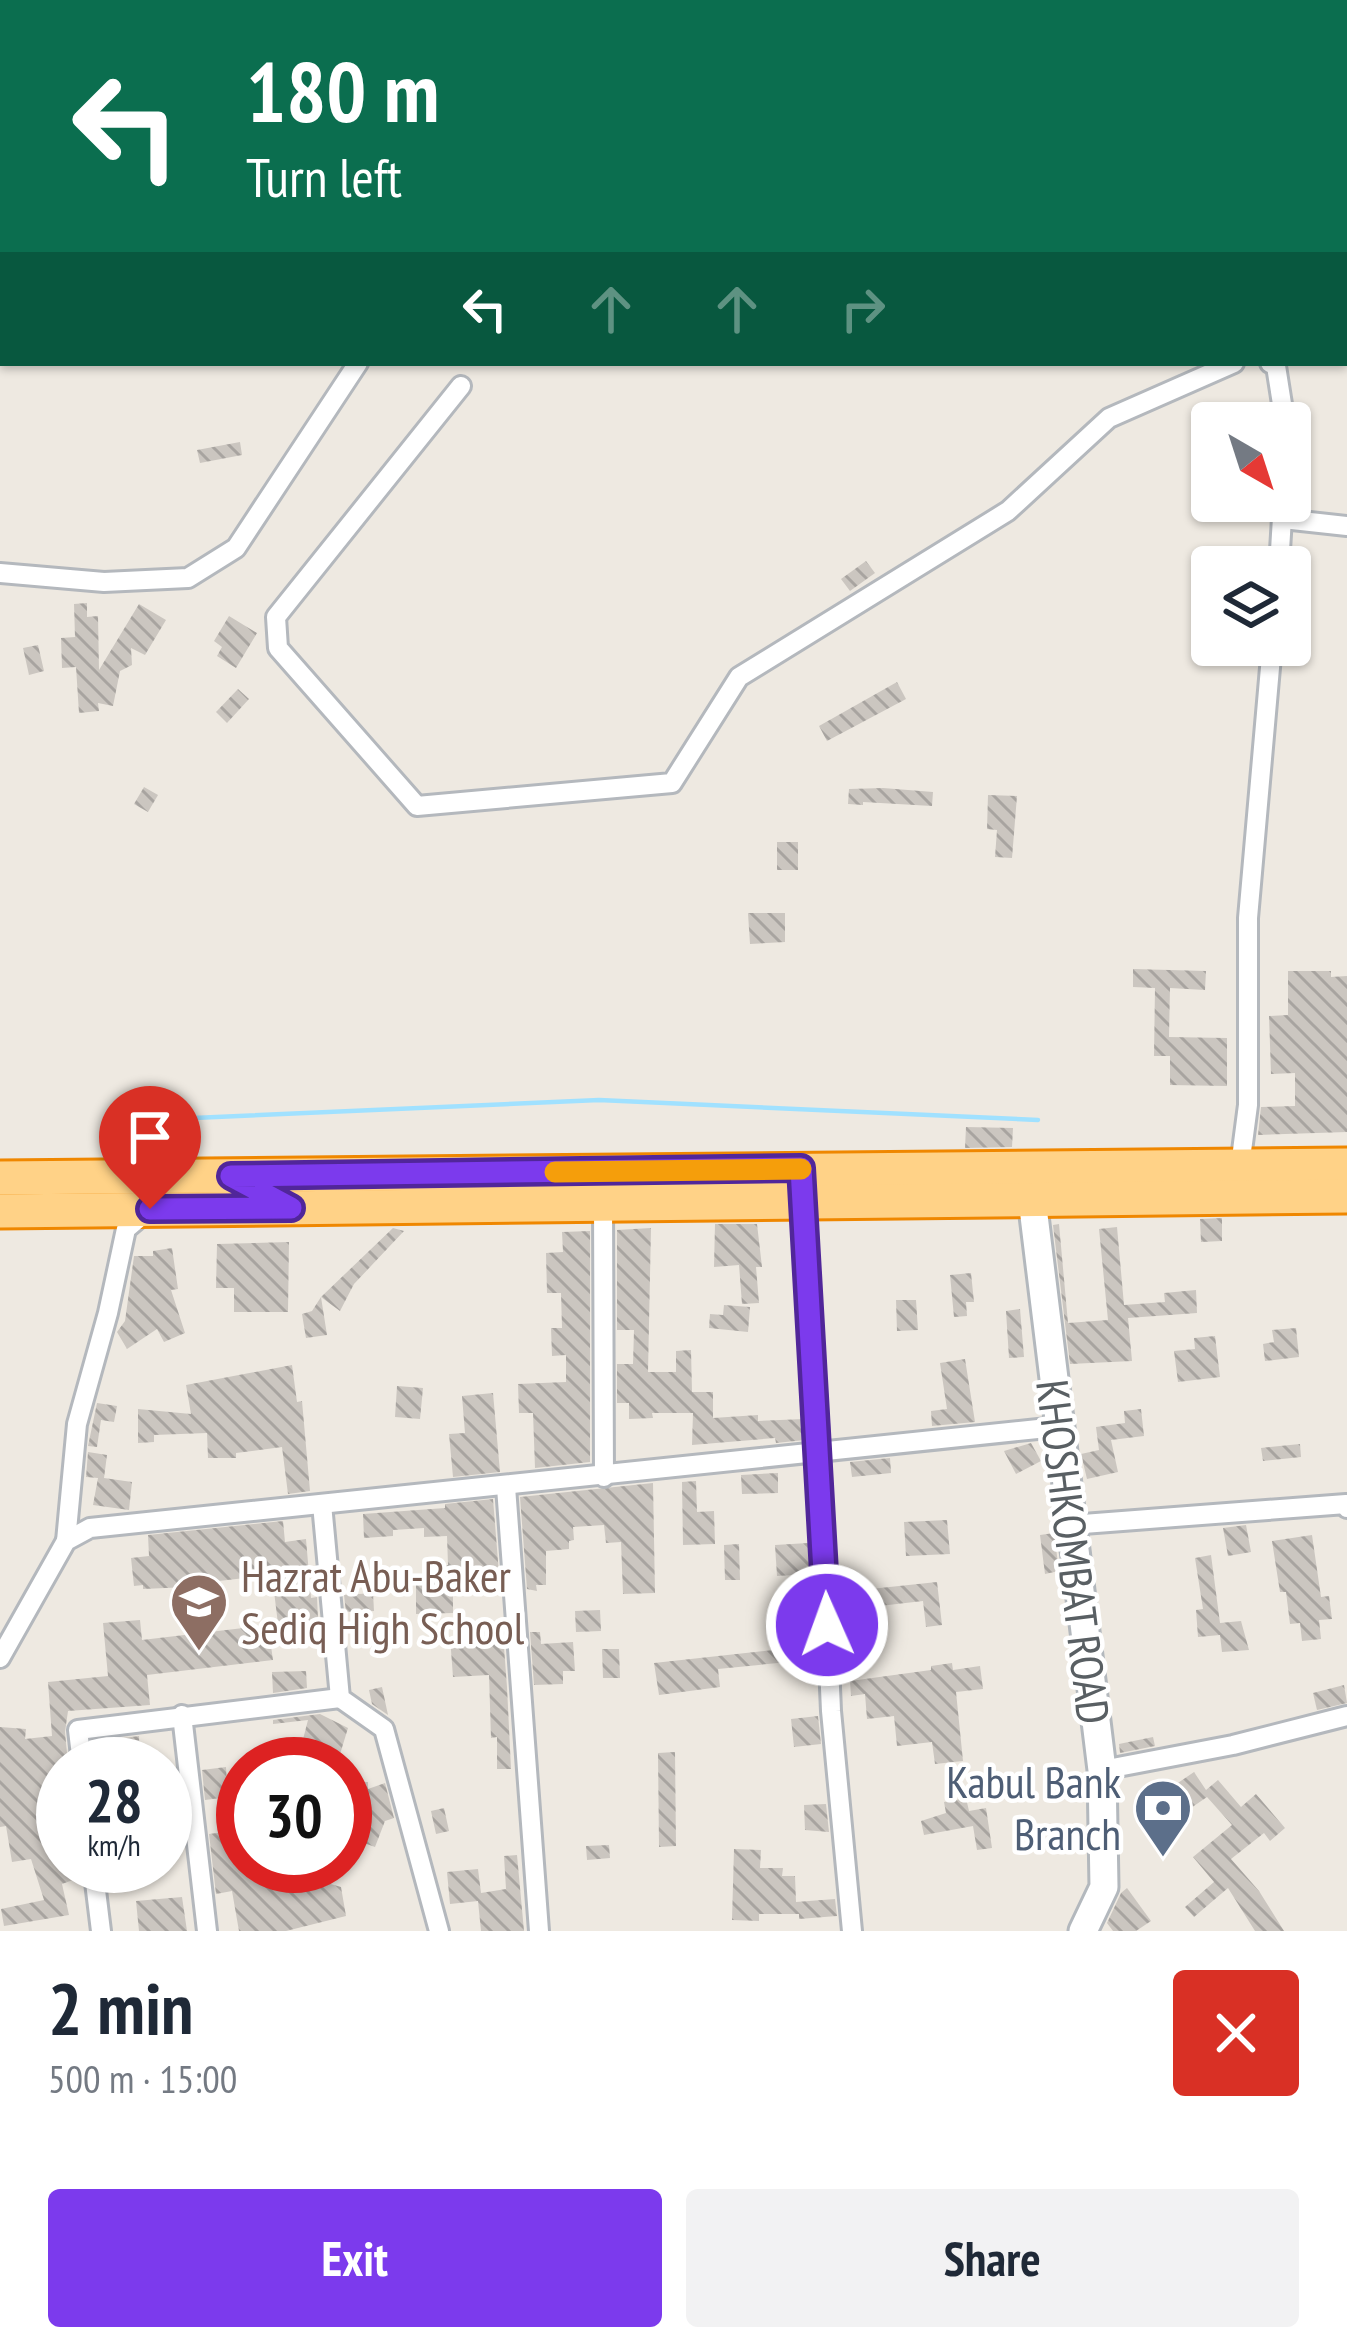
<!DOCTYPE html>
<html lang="en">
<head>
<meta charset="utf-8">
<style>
  :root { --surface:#fff; --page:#f2f2f3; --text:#1f2937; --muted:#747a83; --accent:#7c3aed }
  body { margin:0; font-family:"PT Sans Narrow",sans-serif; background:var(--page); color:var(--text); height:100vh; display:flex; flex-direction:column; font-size:45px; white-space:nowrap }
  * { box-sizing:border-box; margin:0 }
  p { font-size:39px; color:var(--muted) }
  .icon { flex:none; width:66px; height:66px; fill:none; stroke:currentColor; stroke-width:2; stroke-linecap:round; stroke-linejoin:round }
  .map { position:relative; height:1931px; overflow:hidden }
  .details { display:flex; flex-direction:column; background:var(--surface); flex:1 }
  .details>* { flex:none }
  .top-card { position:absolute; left:0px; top:0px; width:1347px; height:366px; box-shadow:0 3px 9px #0004; background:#0b6e4f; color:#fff; overflow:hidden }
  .needle { width:78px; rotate:141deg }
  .tools { position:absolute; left:1191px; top:402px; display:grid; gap:24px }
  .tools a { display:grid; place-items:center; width:120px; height:120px; border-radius:12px; background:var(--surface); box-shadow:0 3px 9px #0004; font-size:60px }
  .speed { position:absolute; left:36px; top:1737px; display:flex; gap:24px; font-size:60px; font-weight:700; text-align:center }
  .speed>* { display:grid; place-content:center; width:156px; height:156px; border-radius:50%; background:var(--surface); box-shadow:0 3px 9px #0004; line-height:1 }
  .speed small { font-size:30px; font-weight:400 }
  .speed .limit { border:18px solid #d22; background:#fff; color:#111 }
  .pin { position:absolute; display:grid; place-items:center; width:102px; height:102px; color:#fff; margin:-123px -51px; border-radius:50% 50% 50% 0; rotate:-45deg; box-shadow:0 0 12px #0007 }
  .pin .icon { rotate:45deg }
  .me { position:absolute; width:132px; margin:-66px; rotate:358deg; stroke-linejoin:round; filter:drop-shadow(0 0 9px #0008) }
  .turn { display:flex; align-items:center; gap:42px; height:252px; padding:0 48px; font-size:54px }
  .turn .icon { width:156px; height:156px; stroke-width:2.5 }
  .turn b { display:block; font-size:84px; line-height:102px }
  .lanes { display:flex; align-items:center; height:114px; padding:0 48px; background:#0003; justify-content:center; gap:60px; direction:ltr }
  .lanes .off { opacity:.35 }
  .round { display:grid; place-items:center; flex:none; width:126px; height:126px; border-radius:12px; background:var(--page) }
  .head { display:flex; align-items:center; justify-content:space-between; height:204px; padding:0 48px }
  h1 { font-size:72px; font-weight:600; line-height:90px }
  .cta { display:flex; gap:24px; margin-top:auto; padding:24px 48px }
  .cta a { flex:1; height:138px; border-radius:12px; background:var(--accent); color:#fff; font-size:48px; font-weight:600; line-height:138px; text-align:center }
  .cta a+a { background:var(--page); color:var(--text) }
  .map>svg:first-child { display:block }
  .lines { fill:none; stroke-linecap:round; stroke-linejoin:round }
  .stream { stroke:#a0e1ff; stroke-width:4.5 }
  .building { fill:url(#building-back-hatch) }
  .street-casing { stroke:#b4b8bd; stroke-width:24 }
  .secondary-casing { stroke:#b3b8bd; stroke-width:33 }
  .highway-casing { stroke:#ef8700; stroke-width:39 }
  .street { stroke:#fff; stroke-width:18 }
  .secondary { stroke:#fff; stroke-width:27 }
  .highway { stroke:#ffd287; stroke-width:33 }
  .route-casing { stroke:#51269a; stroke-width:30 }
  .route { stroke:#7c3aed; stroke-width:21 }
  .slow { stroke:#f59e0b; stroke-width:21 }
  .labels { text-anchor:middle; stroke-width:9; stroke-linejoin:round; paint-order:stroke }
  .street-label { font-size:45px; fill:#595f63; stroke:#fff }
  .education-label { font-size:45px; fill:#785e54; stroke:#fff; text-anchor:start }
  .service-label { font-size:45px; fill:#4e5e75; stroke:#fff; text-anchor:end }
</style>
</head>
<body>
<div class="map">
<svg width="1347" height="1931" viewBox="0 0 1347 1931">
  <defs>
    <pattern id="building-back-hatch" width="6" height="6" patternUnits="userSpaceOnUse" patternTransform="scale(3)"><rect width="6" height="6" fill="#cbc6c0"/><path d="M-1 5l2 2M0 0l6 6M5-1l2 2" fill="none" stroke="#a8a4a0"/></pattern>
  </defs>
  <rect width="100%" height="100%" fill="#eee9e1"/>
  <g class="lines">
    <path class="stream" d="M125,1121L599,1100L1038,1120"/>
  </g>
  <g class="building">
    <path d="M240,442L242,455L200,463L197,450Z"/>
    <path d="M866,561L875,573L850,591L841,579Z"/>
    <path d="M87,603V617L98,616L99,670L139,604L166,620L145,655L131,648L132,665L120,671L113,706L98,703L99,711L79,713L76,667L62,668L61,638L75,637L74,604Z"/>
    <path d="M229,616L257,633L236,668L217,656L222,647L214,641Z"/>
    <path d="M38,645L44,671L29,675L23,648Z"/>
    <path d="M897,682L906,699L827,741L819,726Z"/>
    <path d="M238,689L249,699L227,723L216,712Z"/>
    <path d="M144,787L158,795L148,812L134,804Z"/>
    <path d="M883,788L933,792L932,806L863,802V805L848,804L849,789Z"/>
    <path d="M988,795L1017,796L1012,858L995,857L997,830L987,829Z"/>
    <rect x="777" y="842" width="21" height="28"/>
    <path d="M748,913H785V942L750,944Z"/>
    <path d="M1133,969L1206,971L1205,990L1170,988L1169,1037L1227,1038V1086L1170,1085V1056H1154L1155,988L1133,987Z"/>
    <path d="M1288,971H1331V977L1347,976V1132L1258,1135L1261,1107L1295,1106V1073L1271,1074L1269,1016L1288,1015Z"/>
    <path d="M966,1127L1013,1128L1012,1147L965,1148Z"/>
    <path d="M1222,1218V1241L1201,1242L1200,1219Z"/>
    <path d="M715,1224H757L762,1267H756L759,1303L742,1304L739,1265L714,1267Z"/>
    <path d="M1059,1224L1068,1323L1108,1320L1099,1229L1117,1227L1124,1305L1165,1302L1164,1293L1196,1290L1197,1313L1128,1318L1132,1361L1070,1364L1053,1225Z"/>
    <path d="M393,1228L404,1231L354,1284L340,1311L321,1297Z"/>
    <path d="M651,1228L648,1372H676V1351L691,1350L692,1392H713V1418L758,1415V1421L804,1419L805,1440L776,1443L775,1438L692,1445L693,1413H652L653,1418L629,1419V1403H617V1364H633L634,1330H617V1230Z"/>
    <path d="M562,1232L590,1231V1462L535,1468L533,1413H519L518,1384L566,1382V1355L552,1356L551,1328H562L561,1293H547L546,1253L563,1252Z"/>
    <path d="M289,1242L288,1312H234V1288H216L217,1244Z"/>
    <path d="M172,1248L178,1289L171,1290L185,1333L164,1342L157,1329L127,1349L117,1332L125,1321L134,1256H153V1251Z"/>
    <path d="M971,1273L974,1302H966L967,1316L954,1317L950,1275Z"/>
    <path d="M321,1297L327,1335L306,1338L302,1314L312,1311Z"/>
    <path d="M896,1300H916L918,1330L897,1331Z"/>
    <path d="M724,1305L750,1307L748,1332L709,1328L710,1314L723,1315Z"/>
    <path d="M1020,1309L1024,1357L1009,1358L1006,1311Z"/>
    <path d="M1296,1328L1299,1357L1265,1361L1263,1344L1274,1342L1272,1330Z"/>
    <path d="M1215,1336L1220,1377L1178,1382L1174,1351L1195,1349L1194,1338Z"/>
    <path d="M965,1359L975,1422L932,1426L931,1411L947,1409L940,1363Z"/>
    <path d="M292,1365L297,1402L302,1401L310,1491L288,1494L282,1447L236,1453V1458H208L207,1433L154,1435V1442L138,1443V1409L191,1414L186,1385Z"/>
    <path d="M397,1386L423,1388L420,1419L395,1417Z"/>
    <path d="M493,1393L500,1472L453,1477L449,1434L465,1433L462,1396Z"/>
    <path d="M97,1403L117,1406L114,1422L101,1420L97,1447L88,1446Z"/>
    <path d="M1141,1409L1144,1436L1111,1440L1118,1472L1087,1479L1081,1454L1099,1450L1096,1427L1125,1423L1124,1411Z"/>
    <path d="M1031,1443L1041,1461L1016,1474L1004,1451Z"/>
    <path d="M1300,1444L1301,1457L1263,1461L1261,1448Z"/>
    <path d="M88,1452L107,1455L104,1478L132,1482L129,1510L93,1505L98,1478L86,1477Z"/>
    <path d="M890,1458L891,1473L852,1477L850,1462Z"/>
    <path d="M778,1473V1493L742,1494L741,1475Z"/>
    <path d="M696,1481L697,1512L714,1511L715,1544L683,1545L682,1482Z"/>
    <path d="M653,1483L655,1593L623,1594L621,1542L606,1543L604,1525L573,1527L574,1540L569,1541V1549L546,1551V1585H536L537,1591L527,1589L520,1497Z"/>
    <path d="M493,1499L500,1586L453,1587V1613L416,1614V1578L436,1577L435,1565H448L447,1536L424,1537V1528L393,1530V1536L364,1538L363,1514L445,1508V1504Z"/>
    <path d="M947,1520L950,1554L906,1556L904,1522Z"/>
    <path d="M283,1521L285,1542L306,1539L311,1598L317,1597L319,1641L271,1646L273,1660L147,1675L150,1705L68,1711L65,1732L68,1764H63V1866H80L81,1877L62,1884L69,1915L4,1926L1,1909L44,1900L31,1859L12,1862L6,1826L0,1827V1727L26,1729L25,1739L52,1736L48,1682L108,1676L103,1623L140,1620L142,1640L278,1624L272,1575L210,1582V1586L143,1589V1585L134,1586L131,1558L149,1556L148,1535Z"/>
    <path d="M1246,1525L1251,1552L1228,1556L1223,1528Z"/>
    <path d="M1054,1533L1059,1571L1045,1574L1040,1535Z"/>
    <path d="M1312,1535L1321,1597L1329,1596L1332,1619L1319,1620L1321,1639L1302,1641L1300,1623L1290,1624L1286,1592H1280L1272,1541Z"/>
    <path d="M808,1543L810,1574L777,1576L775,1545Z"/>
    <path d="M739,1544L740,1580H725L724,1545Z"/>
    <path d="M1211,1555L1220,1623L1241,1621L1249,1650L1222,1652L1220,1635L1198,1637L1196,1610L1203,1609L1195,1558Z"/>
    <path d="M839,1572L856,1573V1592H839Z"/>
    <path d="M937,1582L942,1625L926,1627L923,1601L862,1608L861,1590Z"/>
    <path d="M373,1593L374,1611L346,1612L344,1595Z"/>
    <path d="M600,1610L601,1631L576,1632L575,1611Z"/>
    <path d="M813,1621L816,1667L788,1670V1662L718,1669L720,1687L659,1695L654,1663L801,1647L799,1622Z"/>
    <path d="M530,1632H540L541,1644L573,1642L575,1671H563V1684L534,1685Z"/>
    <path d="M503,1634L507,1687L511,1769H497V1737L491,1738L489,1675L453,1677L450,1637Z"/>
    <path d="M602,1649H619L620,1678H603Z"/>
    <path d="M952,1663L953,1670L980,1666L983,1689L956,1692L963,1761L935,1764L932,1742L897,1746L894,1716L867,1719L865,1694L851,1696L850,1681L931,1670V1666Z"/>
    <path d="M306,1671L307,1688L273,1693L272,1672Z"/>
    <path d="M1344,1685L1347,1703L1317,1710L1313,1693Z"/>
    <path d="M382,1687L388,1715L372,1704L369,1690Z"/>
    <path d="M320,1714L348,1728L337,1764H313L316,1751L301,1747L308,1720L273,1724V1720Z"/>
    <path d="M818,1716L821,1744L794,1747L791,1719Z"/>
    <path d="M139,1736L140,1764H95L93,1742Z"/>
    <path d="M1153,1737L1155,1746L1120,1753L1119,1744Z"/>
    <path d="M675,1752L676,1846L659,1847L658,1753Z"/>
    <path d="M226,1767L227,1783L243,1781V1872L265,1869L266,1879L314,1870L310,1878L341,1887L346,1916L286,1931H239L232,1891L216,1894L209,1834L232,1831L228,1797L205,1800L202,1770Z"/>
    <path d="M1194,1772L1206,1790L1218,1780L1241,1807L1256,1794L1285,1828L1270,1841L1264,1833L1231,1859L1259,1891L1284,1931H1255L1228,1888L1194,1917L1185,1907L1214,1882L1193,1857L1232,1825L1207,1797L1188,1810L1172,1787Z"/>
    <path d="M345,1782H368V1789L385,1783L394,1818L385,1821L375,1847L345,1836Z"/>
    <path d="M966,1798L969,1811L986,1808L992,1848L977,1850L973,1826L924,1835L921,1821L946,1813L944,1802Z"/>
    <path d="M826,1804L829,1832L805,1830L804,1805Z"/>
    <path d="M444,1808L449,1831L436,1834L431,1811Z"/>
    <path d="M609,1845L610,1858L587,1860L586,1846Z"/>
    <path d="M734,1849L761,1850L760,1868H783L782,1876H795L796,1902L835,1899L837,1916L799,1919V1914H759V1921L732,1920Z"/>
    <path d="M517,1855L524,1931H481L478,1901L450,1904L447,1872L478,1869L481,1893L506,1889L504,1856Z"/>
    <path d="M141,1866L142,1879L109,1883L107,1868Z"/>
    <path d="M1127,1888L1151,1921L1136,1931H1113L1107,1923L1121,1893Z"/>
    <path d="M182,1897L187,1931H139L136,1901Z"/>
  </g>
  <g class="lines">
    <defs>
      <g id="street">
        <path d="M164,0L167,3"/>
        <path d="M1344,285L1347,284"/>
        <path d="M1270,363L1276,366L1285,423"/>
        <path d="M461,386L276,617L278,648L417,806L672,783L739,677L1008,511L1109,418L1234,363"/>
        <path d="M1283,519L1347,526"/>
        <path d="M1279,567L1283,501"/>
        <path d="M0,573L104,582L188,578L236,548L358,363"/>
        <path d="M1240,1166L1248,1105V918L1272,645"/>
        <path d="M803,1194L820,1453L831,1711L852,1931"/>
        <path d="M603,1200L604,1477"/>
        <path d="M506,1487L539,1931"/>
        <path d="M322,1504L340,1698L384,1729L439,1931"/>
        <path d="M1070,1525L1346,1504L1347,1508"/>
        <path d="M66,1541L77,1424L108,1313L126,1229L145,1213"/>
        <path d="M0,1658L66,1541L90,1528L1057,1427"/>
        <path d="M182,1715L207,1931"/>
        <path d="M82,1764L78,1730L340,1698"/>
        <path d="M1102,1770L1233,1745L1347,1716"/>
        <path d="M93,1866L101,1931"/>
      </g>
      <path id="secondary" d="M1030,1183L1102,1770L1104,1887L1083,1931"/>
      <g id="highway">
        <path d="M0,1178L1347,1165"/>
        <path d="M0,1211L1347,1196"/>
      </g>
    </defs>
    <use href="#street" class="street-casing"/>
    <use href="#secondary" class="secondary-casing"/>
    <use href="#highway" class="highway-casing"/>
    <use href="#street" class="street"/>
    <use href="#secondary" class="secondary"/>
    <use href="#highway" class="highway"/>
  </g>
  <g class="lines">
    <defs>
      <path id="route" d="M150,1209L291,1208L231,1176L801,1168L827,1625"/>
    </defs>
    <use href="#route" class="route-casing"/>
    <use href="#route" class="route"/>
    <path class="slow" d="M555,1172L801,1169"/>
  </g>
  <defs>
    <symbol id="school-pin" viewBox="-11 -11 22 30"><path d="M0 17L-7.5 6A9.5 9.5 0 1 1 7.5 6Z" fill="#8d6e63" stroke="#fff"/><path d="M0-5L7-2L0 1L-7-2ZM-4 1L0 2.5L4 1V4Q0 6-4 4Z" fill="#fff"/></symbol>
    <symbol id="bank-pin" viewBox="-11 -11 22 30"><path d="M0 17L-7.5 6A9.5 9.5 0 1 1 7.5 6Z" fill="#5c6f8a" stroke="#fff"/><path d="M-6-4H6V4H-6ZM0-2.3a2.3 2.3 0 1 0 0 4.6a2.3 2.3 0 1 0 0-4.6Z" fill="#fff"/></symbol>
  </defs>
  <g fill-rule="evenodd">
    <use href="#school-pin" x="166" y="1569" width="66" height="90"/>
    <use href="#bank-pin" x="1130" y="1775" width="66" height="90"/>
  </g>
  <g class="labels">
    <g class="street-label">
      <text transform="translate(1073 1552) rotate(83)" y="16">KHOSHKOMBAT ROAD</text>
    </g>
    <g class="education-label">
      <text x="241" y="1592">Hazrat Abu-Baker<tspan x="241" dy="52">Sediq High School</tspan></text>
    </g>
    <g class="service-label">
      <text x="1121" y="1798">Kabul Bank<tspan x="1121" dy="52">Branch</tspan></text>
    </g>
  </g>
</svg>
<div class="tools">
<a><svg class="needle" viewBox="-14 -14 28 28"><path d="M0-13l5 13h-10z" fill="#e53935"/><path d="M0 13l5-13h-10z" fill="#747a83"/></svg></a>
<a><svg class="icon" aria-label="layers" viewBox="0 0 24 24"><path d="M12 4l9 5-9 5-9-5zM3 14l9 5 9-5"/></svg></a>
</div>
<div class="speed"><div>28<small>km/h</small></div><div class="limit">30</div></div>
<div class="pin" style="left:150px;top:1209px;background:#d93025"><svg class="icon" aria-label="arrive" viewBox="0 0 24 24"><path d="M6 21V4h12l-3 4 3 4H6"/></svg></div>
<svg class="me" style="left:827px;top:1625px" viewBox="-20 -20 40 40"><circle r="17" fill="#7c3aed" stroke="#fff" stroke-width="3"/><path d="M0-11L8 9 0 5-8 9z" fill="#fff"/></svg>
<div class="top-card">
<div class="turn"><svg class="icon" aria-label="left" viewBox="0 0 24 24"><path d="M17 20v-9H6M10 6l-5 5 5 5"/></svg><div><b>180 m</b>Turn left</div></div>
<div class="lanes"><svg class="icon" aria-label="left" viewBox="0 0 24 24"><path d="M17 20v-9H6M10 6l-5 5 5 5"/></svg><svg class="icon off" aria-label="ahead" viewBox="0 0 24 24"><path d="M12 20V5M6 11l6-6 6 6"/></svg><svg class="icon off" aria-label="ahead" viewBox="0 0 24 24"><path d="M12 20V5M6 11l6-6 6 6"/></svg><svg class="icon off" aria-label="right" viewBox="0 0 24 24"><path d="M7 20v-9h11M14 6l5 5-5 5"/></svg></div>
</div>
</div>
<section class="details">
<div class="head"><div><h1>2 min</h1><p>500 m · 15:00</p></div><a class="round" style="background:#d93025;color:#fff"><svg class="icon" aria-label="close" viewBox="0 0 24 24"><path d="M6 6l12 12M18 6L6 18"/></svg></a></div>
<div class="cta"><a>Exit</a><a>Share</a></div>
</section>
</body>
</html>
